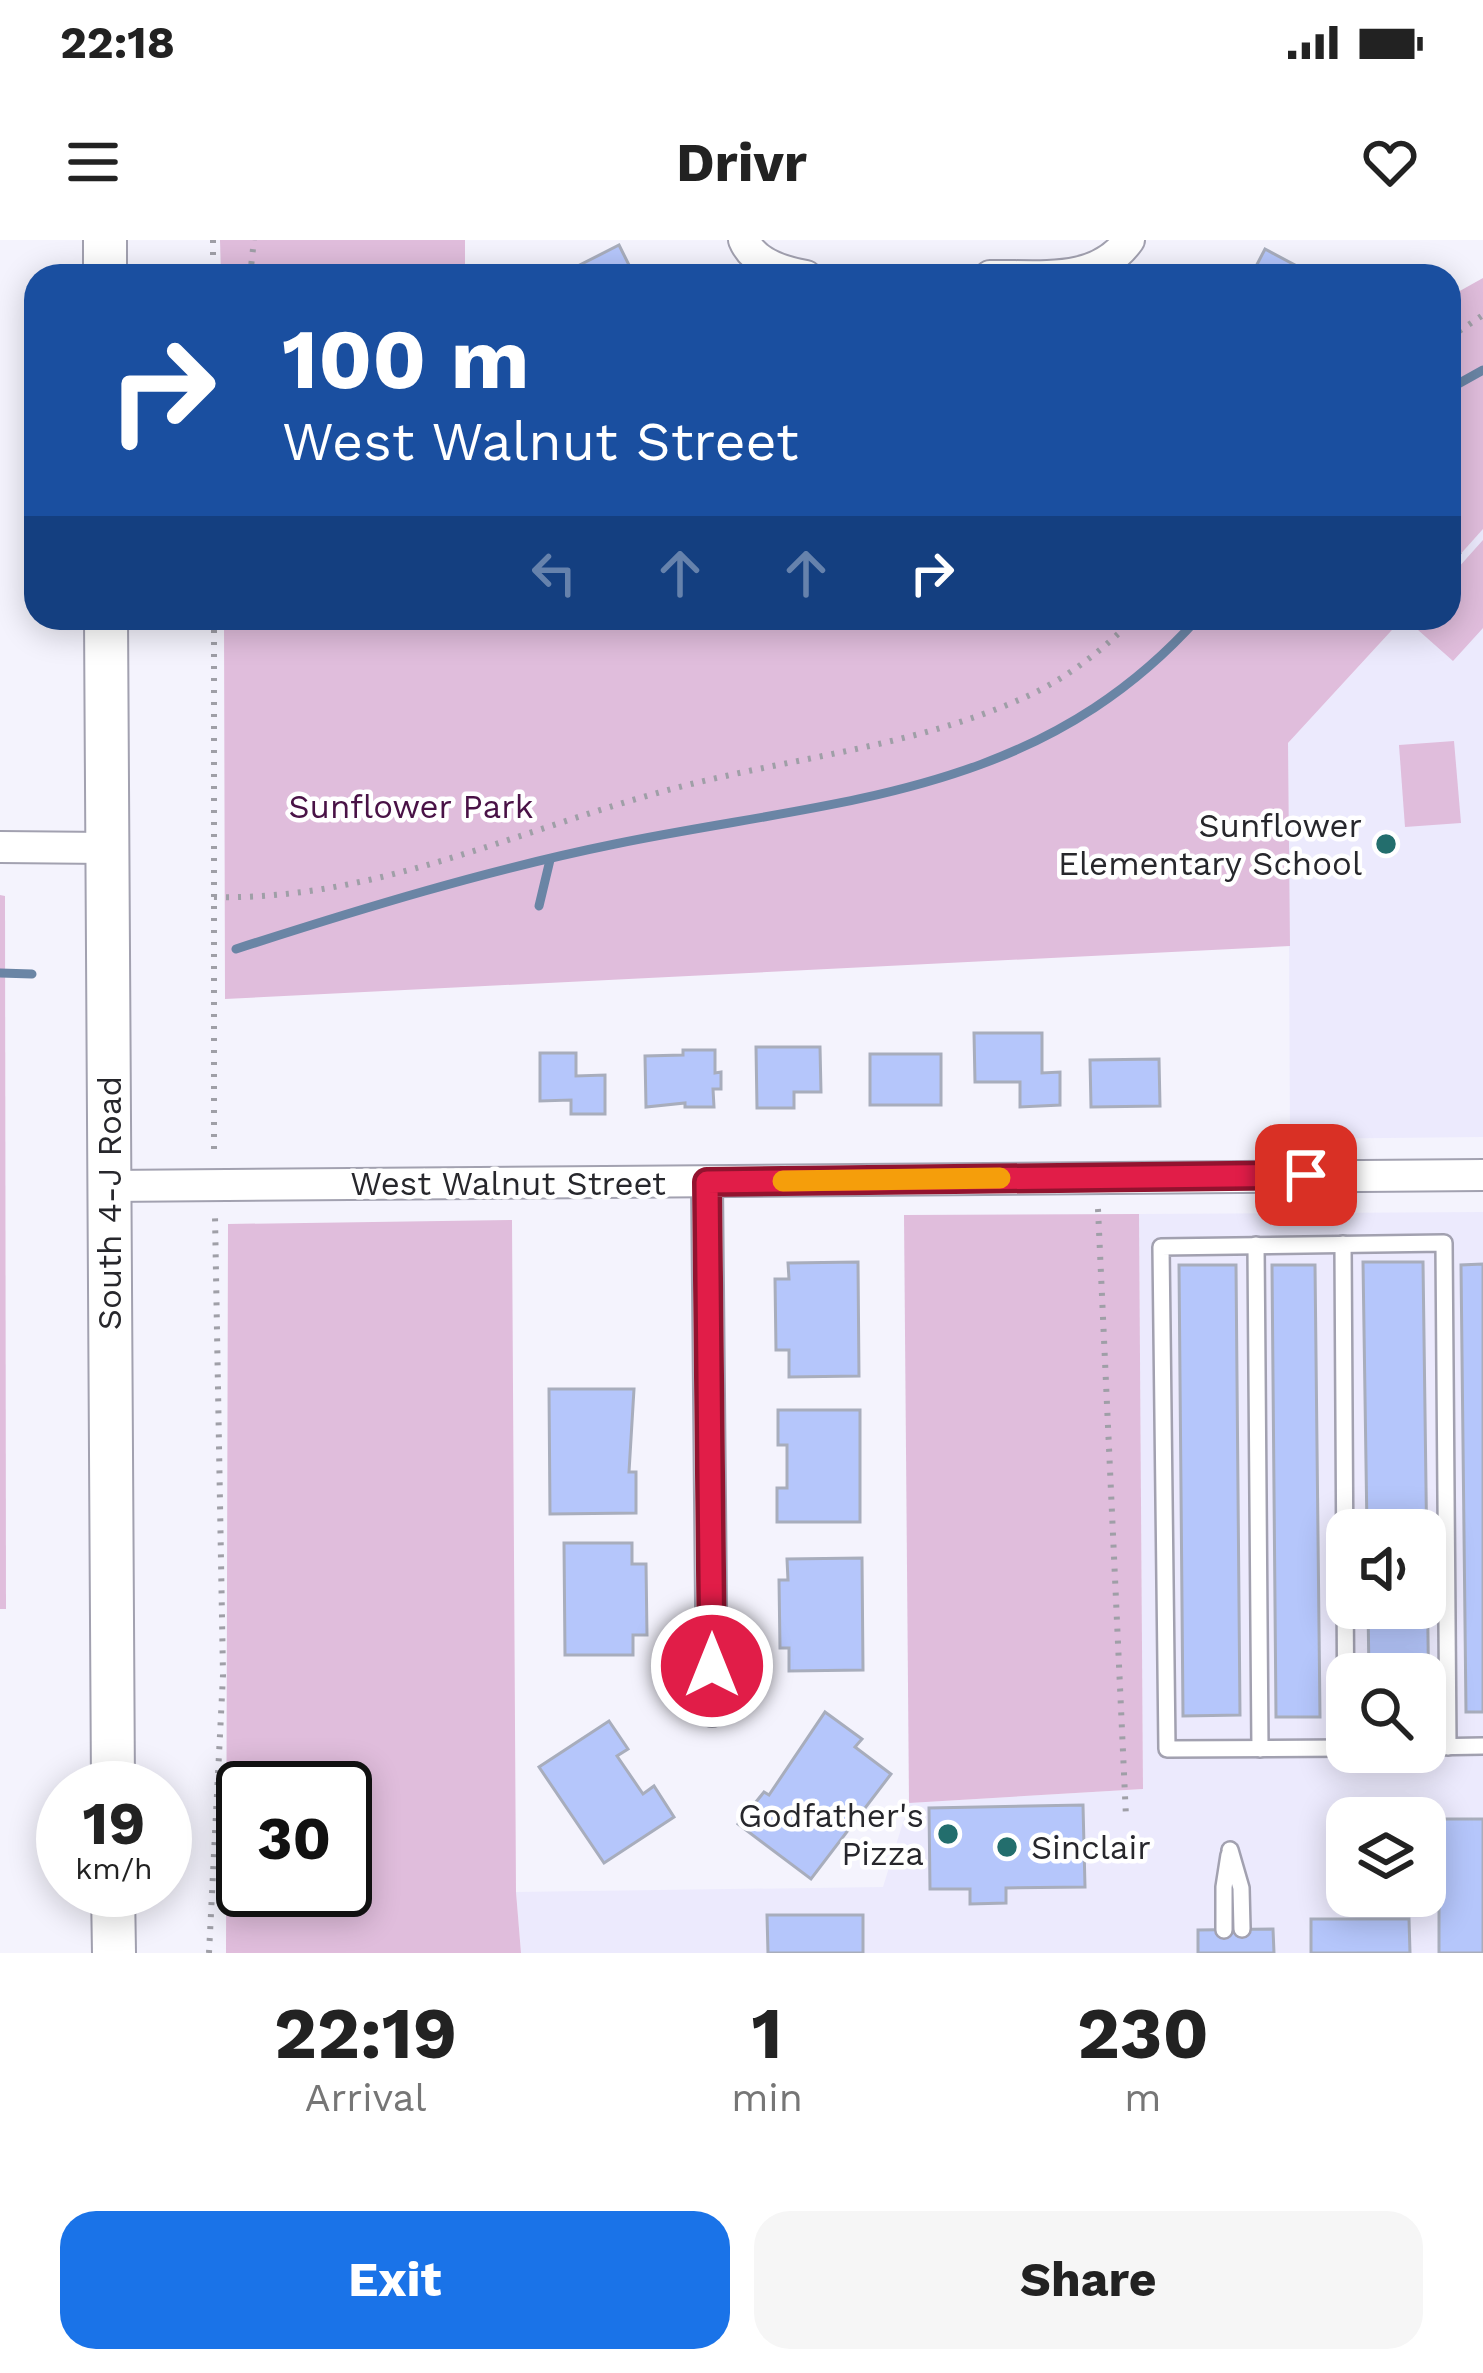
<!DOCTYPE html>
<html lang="en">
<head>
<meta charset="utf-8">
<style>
  :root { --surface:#fff; --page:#f6f6f6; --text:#222; --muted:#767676; --accent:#1a73e8 }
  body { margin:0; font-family:"Work Sans",sans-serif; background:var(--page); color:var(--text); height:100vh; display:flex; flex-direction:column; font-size:45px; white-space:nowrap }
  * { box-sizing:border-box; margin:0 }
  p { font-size:39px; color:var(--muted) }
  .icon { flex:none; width:66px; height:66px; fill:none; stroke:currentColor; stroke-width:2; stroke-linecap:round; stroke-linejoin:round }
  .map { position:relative; height:1713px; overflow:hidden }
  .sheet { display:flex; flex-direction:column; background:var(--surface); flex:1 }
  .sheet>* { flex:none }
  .guide { position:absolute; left:24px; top:24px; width:1437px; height:366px; border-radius:36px; box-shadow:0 6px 30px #0003; background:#1a4fa0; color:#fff; overflow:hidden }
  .controls { position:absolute; left:1326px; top:1269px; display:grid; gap:24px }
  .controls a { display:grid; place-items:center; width:120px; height:120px; border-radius:24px; background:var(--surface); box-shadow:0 6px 30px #0003; font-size:60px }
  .speed { position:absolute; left:36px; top:1521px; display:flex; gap:24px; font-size:60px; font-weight:700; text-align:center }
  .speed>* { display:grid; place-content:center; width:156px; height:156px; border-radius:50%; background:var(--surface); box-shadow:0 6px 30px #0003; line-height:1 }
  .speed small { font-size:30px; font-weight:400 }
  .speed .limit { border:6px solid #111; border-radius:18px; background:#fff; color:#111 }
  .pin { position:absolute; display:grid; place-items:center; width:102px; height:102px; color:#fff; margin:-51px; border-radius:24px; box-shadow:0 6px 18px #0006 }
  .me { position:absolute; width:132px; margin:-66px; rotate:0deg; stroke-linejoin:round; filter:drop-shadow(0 0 9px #0008) }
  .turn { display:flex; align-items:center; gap:42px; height:252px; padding:0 60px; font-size:54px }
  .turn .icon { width:156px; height:156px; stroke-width:2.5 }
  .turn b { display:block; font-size:84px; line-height:102px }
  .lanes { display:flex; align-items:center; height:114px; padding:0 60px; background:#0003; justify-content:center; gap:60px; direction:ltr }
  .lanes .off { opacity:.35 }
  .eta { display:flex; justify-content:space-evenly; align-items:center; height:204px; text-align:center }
  .eta b { font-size:72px; font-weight:700; line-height:84px }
  .primary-button { display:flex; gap:24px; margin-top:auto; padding:24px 60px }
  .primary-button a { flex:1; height:138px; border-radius:36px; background:var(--accent); color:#fff; font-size:48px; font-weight:700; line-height:138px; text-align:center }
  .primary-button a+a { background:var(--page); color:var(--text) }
  .status { display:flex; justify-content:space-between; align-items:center; height:84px; padding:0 60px; background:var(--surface); direction:ltr }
  .status svg { height:33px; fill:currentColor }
  header { display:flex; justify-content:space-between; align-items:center; height:156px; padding:0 60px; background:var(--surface); font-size:54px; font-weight:700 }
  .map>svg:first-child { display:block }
  .built { fill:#eceafd; fill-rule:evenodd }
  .green { fill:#e0bddc; fill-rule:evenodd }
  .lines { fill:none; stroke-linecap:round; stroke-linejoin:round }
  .stream { stroke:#6a85a5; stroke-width:9 }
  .building { fill:#b5c6fb; stroke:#a8adbc; stroke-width:3 }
  .lane-casing { stroke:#a2a1b0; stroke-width:20 }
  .street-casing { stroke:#a2a1b0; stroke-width:34 }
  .secondary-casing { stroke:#a2a1b0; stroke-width:46 }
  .path { stroke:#9f9fa7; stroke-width:6; stroke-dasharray:3 9; stroke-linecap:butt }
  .lane { stroke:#fff; stroke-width:15 }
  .street { stroke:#fff; stroke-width:30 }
  .secondary { stroke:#fff; stroke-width:42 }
  .route-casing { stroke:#92132f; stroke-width:30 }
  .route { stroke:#e11d48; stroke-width:21 }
  .slow { stroke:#f59e0b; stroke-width:21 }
  .poi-dot { fill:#236e6d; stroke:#fff; stroke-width:4.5 }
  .labels { text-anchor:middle; stroke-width:9; stroke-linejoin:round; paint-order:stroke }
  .park-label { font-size:33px; fill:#491246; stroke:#fff }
  .poi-label { font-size:33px; fill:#27272c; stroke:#fff; text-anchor:end }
  .street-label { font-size:33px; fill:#27272c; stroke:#fff }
</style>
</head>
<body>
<div class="status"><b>22:18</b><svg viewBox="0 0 49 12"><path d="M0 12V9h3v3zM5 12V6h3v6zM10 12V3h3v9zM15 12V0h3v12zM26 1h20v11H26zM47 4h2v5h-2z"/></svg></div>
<header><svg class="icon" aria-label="menu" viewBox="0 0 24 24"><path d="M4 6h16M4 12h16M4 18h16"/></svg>Drivr<svg class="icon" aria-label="heart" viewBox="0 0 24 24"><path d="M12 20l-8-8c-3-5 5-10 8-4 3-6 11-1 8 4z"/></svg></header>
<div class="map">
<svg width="1483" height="1713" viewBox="0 0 1483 1713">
  <rect width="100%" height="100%" fill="#f4f3fd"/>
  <g class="built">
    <path d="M1483,289V897L1290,899L1288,503L1403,378H1449V327Z"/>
    <path d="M1483,972V1713H521L516,1652L883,1647L909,1563L1143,1549L1139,974ZM1347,1290H1425V1368H1347ZM1347,1434H1425V1512H1347ZM1347,1578H1425V1656H1347Z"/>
  </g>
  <g class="green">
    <path d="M220,0H465V36H221Z"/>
    <path d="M1483,38V289L1449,327V57Z"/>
    <path d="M1483,300V388L1453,421L1409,382L1413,378H1449V338Z"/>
    <path d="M224,378H1403L1288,503L1290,706L225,759Z"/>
    <path d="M1454,501L1461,583L1405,587L1399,505Z"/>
    <path d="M0,655L5,656L6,1369H0Z"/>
    <path d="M1139,974L1143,1549L909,1563L904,975Z"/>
    <path d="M512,980L516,1652L521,1713H226L228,984ZM243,1548H345V1650H243Z"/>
  </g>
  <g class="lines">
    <g class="stream">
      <path d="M1449,149L1483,130"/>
      <path d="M539,666L550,620"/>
      <path d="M236,709C360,669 487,630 615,604C834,559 1037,558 1198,378"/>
      <path d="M0,733L32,734"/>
    </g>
  </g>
  <g class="building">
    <path d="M619,5L634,35L573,36L570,30Z"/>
    <path d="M1265,9L1306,31L1304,36H1251Z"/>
    <path d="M974,793H1042V833L1060,832V865L1020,867V842H975Z"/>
    <path d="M756,807H820L821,852H794V868H757Z"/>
    <path d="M683,810H715V833L721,832V849H713L714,867H685V863L646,867L645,816L683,815Z"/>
    <path d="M540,813H576V836L605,835V874H571V860L540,861Z"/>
    <rect x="870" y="814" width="71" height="51"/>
    <path d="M1159,819L1160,866L1091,867L1090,820Z"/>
    <path d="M858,1022L859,1136L789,1137V1110H776L775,1039H789L788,1023Z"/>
    <path d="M1363,1022H1423L1429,1472H1425V1434H1369L1368,1368H1425V1290H1367Z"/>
    <path d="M1483,1024V1472H1466L1461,1025Z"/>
    <path d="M1179,1025H1236L1240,1475L1183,1476Z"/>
    <path d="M1272,1025H1315L1320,1477H1276Z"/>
    <path d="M549,1149H634L629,1232H636V1273L550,1274Z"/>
    <path d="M778,1170H860V1282H777V1248H787V1205H778Z"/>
    <path d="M564,1303H632V1324H646L647,1395H633V1415H565Z"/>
    <path d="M862,1318L863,1430L789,1431V1408H780L779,1340H788L787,1319Z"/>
    <path d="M825,1472L862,1499L855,1507L891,1534L811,1639L738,1584L764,1552L769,1555Z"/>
    <path d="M609,1481L628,1509L617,1516L643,1554L654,1546L674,1577L604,1623L539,1527Z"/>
    <path d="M1083,1565L1085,1647L1006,1648V1663L970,1664V1649H930L929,1568Z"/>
    <rect x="1439" y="1579" width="44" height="134"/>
    <path d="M767,1675H863V1713H768Z"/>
    <path d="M1311,1679H1409L1410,1713H1311Z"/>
    <path d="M1273,1689L1274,1713H1198V1690Z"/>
  </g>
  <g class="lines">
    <defs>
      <g id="lane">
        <path d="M1343,1004L1346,1508"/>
        <path d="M1256,1005L1260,1509"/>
        <path d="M1425,1507L1483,1506"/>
        <path d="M1347,1508L1167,1509L1161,1007L1444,1003L1448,1507"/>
        <path d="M1230,1610L1241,1648L1242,1689"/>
        <path d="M1224,1690V1647L1229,1615"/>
      </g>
      <g id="street">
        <path d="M744,0C754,24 783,32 806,36"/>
        <path d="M990,36C1040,35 1097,45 1129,0"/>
        <path d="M0,607L107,608"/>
        <path d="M707,942L712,1471"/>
        <path d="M109,946L1483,935"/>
      </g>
      <g id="secondary">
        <path d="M105,0V36"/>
        <path d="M106,378L113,1548"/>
        <path d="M113,1650L114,1713"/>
      </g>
    </defs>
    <use href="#lane" class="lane-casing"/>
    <use href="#street" class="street-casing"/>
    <use href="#secondary" class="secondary-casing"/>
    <g class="path">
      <path d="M213,0V36"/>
      <path d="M250,36L254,0"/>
      <path d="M1449,98L1483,75"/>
      <path d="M1449,305L1460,316"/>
      <path d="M214,378V914"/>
      <path d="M214,657C374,661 520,589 672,549C791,517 919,507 1032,454C1068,437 1107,407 1134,378"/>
      <path d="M1098,969L1126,1577"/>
      <path d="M209,1713L223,1435L215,976"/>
    </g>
    <use href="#lane" class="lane"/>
    <use href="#street" class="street"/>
    <use href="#secondary" class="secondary"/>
  </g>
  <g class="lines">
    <defs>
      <path id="route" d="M712,1426L707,942L1306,935"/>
    </defs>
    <use href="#route" class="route-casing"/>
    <use href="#route" class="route"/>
    <path class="slow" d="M783,941L1000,938"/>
  </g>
  <g class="poi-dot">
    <circle cx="1386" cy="604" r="12"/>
    <circle cx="948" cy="1594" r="12"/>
    <circle cx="1007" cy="1607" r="12"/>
  </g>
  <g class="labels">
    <g class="park-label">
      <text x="411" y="578">Sunflower Park</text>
    </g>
    <g class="poi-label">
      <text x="1362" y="597">Sunflower<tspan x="1362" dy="38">Elementary School</tspan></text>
      <text x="924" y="1587">Godfather's<tspan x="924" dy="38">Pizza</tspan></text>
      <text x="1031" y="1619" text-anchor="start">Sinclair</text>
    </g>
    <g class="street-label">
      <text x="508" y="955">West Walnut Street</text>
      <text transform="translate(109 963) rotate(-90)" y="12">South 4-J Road</text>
    </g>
  </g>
</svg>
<div class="controls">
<a><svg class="icon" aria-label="sound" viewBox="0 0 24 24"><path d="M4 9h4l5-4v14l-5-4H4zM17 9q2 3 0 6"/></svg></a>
<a><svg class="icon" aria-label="search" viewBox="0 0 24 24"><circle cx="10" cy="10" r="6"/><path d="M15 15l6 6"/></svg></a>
<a><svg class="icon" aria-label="layers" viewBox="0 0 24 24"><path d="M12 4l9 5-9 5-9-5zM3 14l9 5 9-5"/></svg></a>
</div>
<div class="speed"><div>19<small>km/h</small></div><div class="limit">30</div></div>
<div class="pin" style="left:1306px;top:935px;background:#d93025"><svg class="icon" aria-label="arrive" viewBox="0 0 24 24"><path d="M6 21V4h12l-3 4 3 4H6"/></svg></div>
<svg class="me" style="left:712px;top:1426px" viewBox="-20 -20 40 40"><circle r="17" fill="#e11d48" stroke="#fff" stroke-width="3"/><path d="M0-11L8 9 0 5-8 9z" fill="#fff"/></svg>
<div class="guide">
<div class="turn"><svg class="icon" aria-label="right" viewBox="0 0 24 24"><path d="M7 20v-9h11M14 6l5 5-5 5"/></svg><div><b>100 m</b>West Walnut Street</div></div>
<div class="lanes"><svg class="icon off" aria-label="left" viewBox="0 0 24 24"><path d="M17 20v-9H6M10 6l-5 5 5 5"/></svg><svg class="icon off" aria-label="ahead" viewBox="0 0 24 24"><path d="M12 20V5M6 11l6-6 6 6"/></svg><svg class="icon off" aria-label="ahead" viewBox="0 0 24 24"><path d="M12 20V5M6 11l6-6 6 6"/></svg><svg class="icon" aria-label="right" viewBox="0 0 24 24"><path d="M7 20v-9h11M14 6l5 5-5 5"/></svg></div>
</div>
</div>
<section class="sheet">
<div class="eta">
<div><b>22:19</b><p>Arrival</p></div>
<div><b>1</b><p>min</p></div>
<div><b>230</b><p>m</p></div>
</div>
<div class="primary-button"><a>Exit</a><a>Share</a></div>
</section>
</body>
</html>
